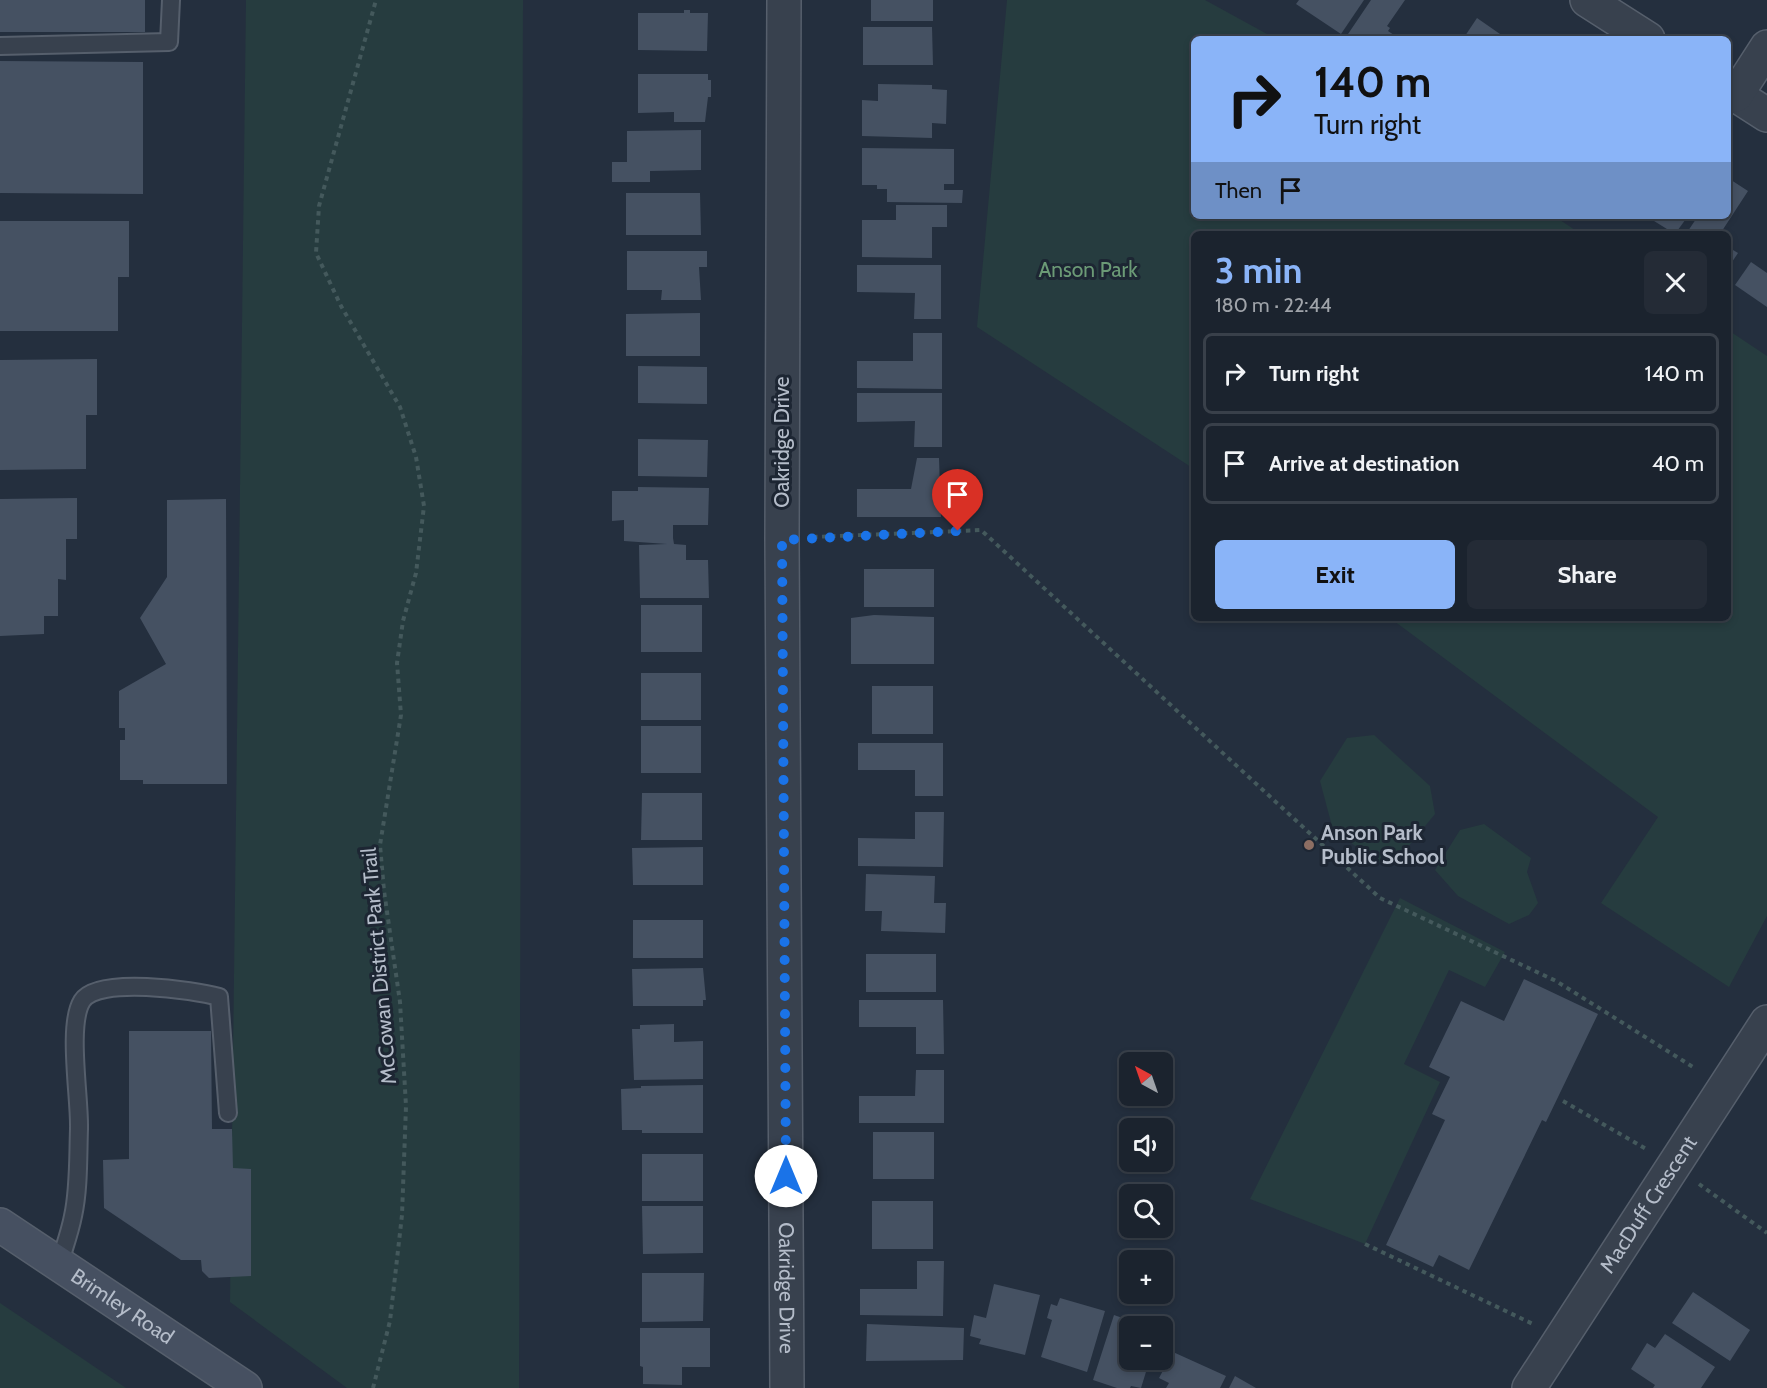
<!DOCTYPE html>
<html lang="en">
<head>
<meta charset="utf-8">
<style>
  :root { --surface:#1b232e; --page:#242b36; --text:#f1f3f6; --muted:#a0a4aa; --line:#39404a; --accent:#8ab4f8 }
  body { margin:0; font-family:Cabin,sans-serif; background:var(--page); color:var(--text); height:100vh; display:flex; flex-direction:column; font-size:22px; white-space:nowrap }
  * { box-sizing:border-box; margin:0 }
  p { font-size:20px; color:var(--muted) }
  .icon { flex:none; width:33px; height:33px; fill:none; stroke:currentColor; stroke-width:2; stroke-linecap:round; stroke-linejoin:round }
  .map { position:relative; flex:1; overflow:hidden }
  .drawer { position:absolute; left:1191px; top:231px; width:540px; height:390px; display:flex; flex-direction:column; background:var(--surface); border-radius:9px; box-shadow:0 3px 9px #0003,0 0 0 2px var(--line) }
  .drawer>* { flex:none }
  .hud { position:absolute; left:1191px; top:36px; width:540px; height:183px; border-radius:9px; box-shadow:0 3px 9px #0003,0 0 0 2px var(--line); background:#8ab4f8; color:#111; overflow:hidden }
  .needle { width:39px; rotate:320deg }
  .controls { position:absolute; left:1119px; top:1052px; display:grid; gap:12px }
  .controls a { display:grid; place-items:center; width:54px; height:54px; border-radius:9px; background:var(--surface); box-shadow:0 3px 9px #0003,0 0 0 2px var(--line); font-size:30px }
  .pin { position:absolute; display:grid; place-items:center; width:51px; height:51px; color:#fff; margin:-62px -26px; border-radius:50% 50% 50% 0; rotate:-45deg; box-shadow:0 0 6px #0007 }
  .pin .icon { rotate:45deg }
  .me { position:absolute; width:66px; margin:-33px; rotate:0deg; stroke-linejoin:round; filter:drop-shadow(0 0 4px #0008) }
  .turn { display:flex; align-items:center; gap:21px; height:126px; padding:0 24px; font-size:27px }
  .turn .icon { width:78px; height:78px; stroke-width:2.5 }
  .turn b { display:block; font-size:42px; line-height:51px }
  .then { display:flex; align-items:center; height:57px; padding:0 24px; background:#0003; gap:12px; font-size:22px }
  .round { display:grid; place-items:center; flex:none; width:63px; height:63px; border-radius:9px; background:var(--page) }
  .overview { display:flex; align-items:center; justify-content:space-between; height:102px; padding:0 24px }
  h1 { font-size:36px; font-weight:800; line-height:45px; color:var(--accent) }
  .button { display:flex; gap:12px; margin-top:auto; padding:12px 24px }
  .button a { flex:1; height:69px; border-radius:9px; background:var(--accent); color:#111; font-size:24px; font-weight:800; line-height:69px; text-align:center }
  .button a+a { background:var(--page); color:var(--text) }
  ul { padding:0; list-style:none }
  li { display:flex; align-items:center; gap:18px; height:81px; margin:0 12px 9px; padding:0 12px; border:3px solid var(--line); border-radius:9px }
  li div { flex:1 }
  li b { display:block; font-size:22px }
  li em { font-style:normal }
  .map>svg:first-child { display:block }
  .green { fill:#263c3f }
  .building { fill:#455162 }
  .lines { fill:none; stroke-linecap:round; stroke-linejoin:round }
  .service-casing { stroke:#565f6c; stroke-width:20 }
  .minor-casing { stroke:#565f6c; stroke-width:36 }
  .tertiary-casing { stroke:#565f6c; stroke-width:36 }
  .secondary-casing { stroke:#565f6c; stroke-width:36 }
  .path { stroke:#44595c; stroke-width:4; stroke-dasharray:4.5 4.5; stroke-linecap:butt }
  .service { stroke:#38414e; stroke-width:16 }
  .minor { stroke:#38414e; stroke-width:33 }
  .tertiary { stroke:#38414e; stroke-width:33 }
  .secondary { stroke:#465061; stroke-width:33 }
  .route { stroke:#1a73e8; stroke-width:10; stroke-dasharray:0 18 }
  .education-dot { fill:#8d6e63; stroke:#1d2633; stroke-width:2 }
  .labels { text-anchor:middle; stroke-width:6; stroke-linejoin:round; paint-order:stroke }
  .park-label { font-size:21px; fill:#6b9a76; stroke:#1d2633 }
  .street-label { font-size:21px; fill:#b4bcc9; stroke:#1d2633 }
  .poi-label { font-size:21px; font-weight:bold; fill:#b4bcc9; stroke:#1d2633; text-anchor:start }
</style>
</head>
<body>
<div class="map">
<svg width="1767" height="1388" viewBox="0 0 1767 1388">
  <rect width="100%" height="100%" fill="#242f3e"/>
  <g class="green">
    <path d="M246,0H523L519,1388H347L230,1302Z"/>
    <path d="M1007,0H1205L1276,39H1194V216H1554L1581,234H1194V469L977,327Z"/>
    <path d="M1728,330L1767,356V916L1729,987L1601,903L1658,817L1390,618H1728Z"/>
    <path d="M1374,735L1430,786L1435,814L1398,859L1379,863L1333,830L1320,781L1347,738Z"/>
    <path d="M1484,824L1531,858L1527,872L1538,903L1529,915L1509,924L1458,896L1435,870L1460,830Z"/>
    <path d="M1400,898L1505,952L1485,987L1449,970L1404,1064L1440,1082L1365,1244L1250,1199Z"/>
    <path d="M0,1303L126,1388H0Z"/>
  </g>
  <g class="building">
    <rect x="0" y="0" width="145" height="32"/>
    <rect x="871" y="0" width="62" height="21"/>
    <path d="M1299,0H1364L1341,34L1296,4Z"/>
    <path d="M1371,0H1405L1387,26L1390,28L1388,31L1400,39H1350L1346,37Z"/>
    <path d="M684,10H690V13H708L707,51L638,50V13H684Z"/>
    <path d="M1477,18L1500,34L1497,39H1463Z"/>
    <path d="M863,27H932L933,65H863Z"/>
    <path d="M0,61L143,62V194L0,193Z"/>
    <path d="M638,74H708V80H711V97H708L705,122H674V112L638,113Z"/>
    <path d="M878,84L932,85V89L947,90L946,124L932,123V138L862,136V100L878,101Z"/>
    <path d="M701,130V170L650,171V182H612V162H627V131Z"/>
    <path d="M862,148L954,149V184H944V190H963L962,203L887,202V189H877V185H862Z"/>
    <path d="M1728,178L1748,191L1720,234H1686L1698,216H1728Z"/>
    <path d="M626,193H700L701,235H626Z"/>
    <path d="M896,205H947V227H932V258L862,257V220H896Z"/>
    <path d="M1646,216H1688L1675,234Z"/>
    <path d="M0,221H129V277H118V331H0Z"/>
    <path d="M1728,247L1738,253L1728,268Z"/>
    <path d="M627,251H707V267H699L701,300H661L662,290H627Z"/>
    <path d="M1751,262L1767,273V307L1735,285Z"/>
    <path d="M857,265H941V319H914L915,293L857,292Z"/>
    <path d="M700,313V356H626V314Z"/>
    <path d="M913,333H942V389L857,388V361H913Z"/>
    <path d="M97,359V415H86V469L0,470V360Z"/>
    <path d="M638,366L707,367V404L638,403Z"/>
    <path d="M857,393H942V447H914L915,421L857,422Z"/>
    <path d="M638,439L708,440L707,477L638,476Z"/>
    <path d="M917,458H939L941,517H857V489H911Z"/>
    <path d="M638,487L709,488L708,525H673V538L674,544L686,545V560H708L709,598H640L639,545L667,544L624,541V520L612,521V491H638Z"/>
    <path d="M77,498V539H66V580L58,579V616H44V634L0,636V499Z"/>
    <path d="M226,499L227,784H143V780H120V740H125V728H119V691L166,664L140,618L167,577V500Z"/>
    <rect x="864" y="569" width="70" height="38"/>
    <rect x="641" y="605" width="61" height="47"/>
    <path d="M874,615L934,617V664H851V618Z"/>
    <rect x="641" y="673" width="60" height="47"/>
    <rect x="872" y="686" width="61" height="48"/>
    <rect x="641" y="726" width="60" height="47"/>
    <path d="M858,743H943V796H915V770H858Z"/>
    <path d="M642,793H702V840H641Z"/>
    <path d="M915,812H944L943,867L858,866V838L915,839Z"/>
    <path d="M703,847V885H633L632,848Z"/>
    <path d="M866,874L935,876L934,903H946L945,933L881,931L882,911H865Z"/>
    <rect x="633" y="920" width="70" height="38"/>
    <rect x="866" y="954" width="70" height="38"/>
    <path d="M703,968L706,1000H703V1006H633L632,969Z"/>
    <path d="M1524,979L1598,1014L1546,1122L1542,1120L1469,1270L1439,1255L1433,1267L1386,1245L1445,1120L1432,1114L1450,1077L1429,1067L1461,1001L1504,1021Z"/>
    <path d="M859,1000H943L944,1054H916V1027H859Z"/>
    <path d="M674,1024V1042L703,1041V1079L634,1080L632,1029H640V1025Z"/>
    <path d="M129,1031H211L212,1129H232L233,1168L251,1169V1276L209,1278L202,1271L201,1260H181L104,1208L103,1160L129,1159Z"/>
    <path d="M916,1070H944V1123H859V1096H915Z"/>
    <path d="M703,1085V1133H642V1130H622L621,1089L641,1088V1086Z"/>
    <rect x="873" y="1132" width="61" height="47"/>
    <rect x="642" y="1154" width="61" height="47"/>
    <rect x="872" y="1201" width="61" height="48"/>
    <path d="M642,1206H703V1253L643,1254Z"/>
    <path d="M917,1261H944L943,1316L860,1315V1289H917Z"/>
    <path d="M642,1273H704L703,1321L642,1322Z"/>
    <path d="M994,1284L1040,1295L1025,1355L979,1344L981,1339L970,1336L974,1315L986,1318Z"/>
    <path d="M1693,1292L1750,1330L1730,1361L1672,1323Z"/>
    <path d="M1060,1298L1105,1311L1087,1372L1041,1357L1052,1320L1047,1318L1051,1304L1057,1306Z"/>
    <path d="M1114,1315L1145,1326H1130V1359H1150L1141,1388L1131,1386L1130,1388H1117L1093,1380Z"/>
    <path d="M1154,1321L1175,1328L1166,1356L1162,1355V1326H1153Z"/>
    <path d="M867,1324L964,1328L963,1360L866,1361Z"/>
    <path d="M640,1328H710V1367H682V1385L643,1384V1367L640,1366Z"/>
    <path d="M1665,1334L1715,1367L1701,1388H1653L1655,1385L1631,1369L1647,1343L1655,1348Z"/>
    <path d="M1173,1352L1226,1376L1220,1388H1166L1169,1383L1159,1378Z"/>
    <path d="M1235,1376L1256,1388H1229Z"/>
  </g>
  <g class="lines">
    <defs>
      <g id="service">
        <path d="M0,46L169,42L171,0"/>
        <path d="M59,1265C64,1248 70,1232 73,1216C79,1189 78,1156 79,1129C80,1098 67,1025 82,1001C97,976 194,990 219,997L228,1113"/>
      </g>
      <g id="minor">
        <path d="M1587,0L1648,39"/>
        <path d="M1728,90L1767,115"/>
        <path d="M1736,95L1767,47"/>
        <path id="s1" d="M1529,1388L1767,1022"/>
      </g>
      <g id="tertiary">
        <path id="s2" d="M784,0L782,540L787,1388"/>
      </g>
      <g id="secondary">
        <path id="s3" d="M0,1225L245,1388"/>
      </g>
    </defs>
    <use href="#service" class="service-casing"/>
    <use href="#minor" class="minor-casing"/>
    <use href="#tertiary" class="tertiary-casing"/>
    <use href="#secondary" class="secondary-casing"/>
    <g class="path">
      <path d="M813,537L981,530L1380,898L1556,981L1693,1067"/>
      <path d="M1563,1101L1648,1150"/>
      <path d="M1699,1184L1767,1233"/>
      <path d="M1365,1244L1533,1324"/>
      <path d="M373,1388L390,1321L402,1215L406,1106L400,1002L384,891L380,845L401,715L397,663L403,621L416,573L424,506L416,457L400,407L341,306L316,253L319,206L376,0"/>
    </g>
    <use href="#service" class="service"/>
    <use href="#minor" class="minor"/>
    <use href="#tertiary" class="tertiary"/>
    <use href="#secondary" class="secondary"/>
  </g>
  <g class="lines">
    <path class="route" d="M786,1176L782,540L958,531"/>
  </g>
  <circle class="education-dot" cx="1309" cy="845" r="6"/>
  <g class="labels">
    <g class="park-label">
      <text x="1088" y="277">Anson Park</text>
    </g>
    <g class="street-label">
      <text transform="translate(782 442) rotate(-90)" y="7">Oakridge Drive</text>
      <text transform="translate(379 966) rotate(-95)" y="7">McCowan District Park Trail</text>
      <text dy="7" stroke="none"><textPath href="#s1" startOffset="219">MacDuff Crescent</textPath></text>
      <text dy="7" stroke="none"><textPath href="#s2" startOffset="1288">Oakridge Drive</textPath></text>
      <text dy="7" stroke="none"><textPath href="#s3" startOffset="147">Brimley Road</textPath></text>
    </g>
    <g class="poi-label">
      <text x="1321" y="840">Anson Park<tspan x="1321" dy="24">Public School</tspan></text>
    </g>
  </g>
</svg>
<div class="controls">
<a><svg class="needle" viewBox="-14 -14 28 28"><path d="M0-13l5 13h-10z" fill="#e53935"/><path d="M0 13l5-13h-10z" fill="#a0a4aa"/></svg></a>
<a><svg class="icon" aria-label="sound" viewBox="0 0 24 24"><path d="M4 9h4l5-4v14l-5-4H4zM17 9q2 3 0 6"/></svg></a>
<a><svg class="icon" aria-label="search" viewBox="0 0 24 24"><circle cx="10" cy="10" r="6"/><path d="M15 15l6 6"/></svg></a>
<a>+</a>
<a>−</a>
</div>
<div class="pin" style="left:958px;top:531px;background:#d93025"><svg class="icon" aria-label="arrive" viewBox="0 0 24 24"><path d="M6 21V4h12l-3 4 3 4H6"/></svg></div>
<svg class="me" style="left:786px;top:1176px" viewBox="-20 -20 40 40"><circle r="19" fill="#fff"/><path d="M0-13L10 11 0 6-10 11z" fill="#1a73e8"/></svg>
<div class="hud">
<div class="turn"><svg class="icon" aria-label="right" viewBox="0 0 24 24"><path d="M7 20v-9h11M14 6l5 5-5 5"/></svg><div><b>140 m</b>Turn right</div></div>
<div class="then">Then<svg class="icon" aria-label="arrive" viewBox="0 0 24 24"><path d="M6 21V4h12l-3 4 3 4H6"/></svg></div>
</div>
<section class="drawer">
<div class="overview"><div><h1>3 min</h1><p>180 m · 22:44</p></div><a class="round"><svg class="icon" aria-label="close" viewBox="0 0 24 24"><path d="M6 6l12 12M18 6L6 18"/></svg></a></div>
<ul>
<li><svg class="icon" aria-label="right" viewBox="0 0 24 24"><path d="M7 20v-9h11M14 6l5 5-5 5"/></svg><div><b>Turn right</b></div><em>140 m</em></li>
<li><svg class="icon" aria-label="arrive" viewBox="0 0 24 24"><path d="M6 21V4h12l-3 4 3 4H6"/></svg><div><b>Arrive at destination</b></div><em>40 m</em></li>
</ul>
<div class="button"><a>Exit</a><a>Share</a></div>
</section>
</div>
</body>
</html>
